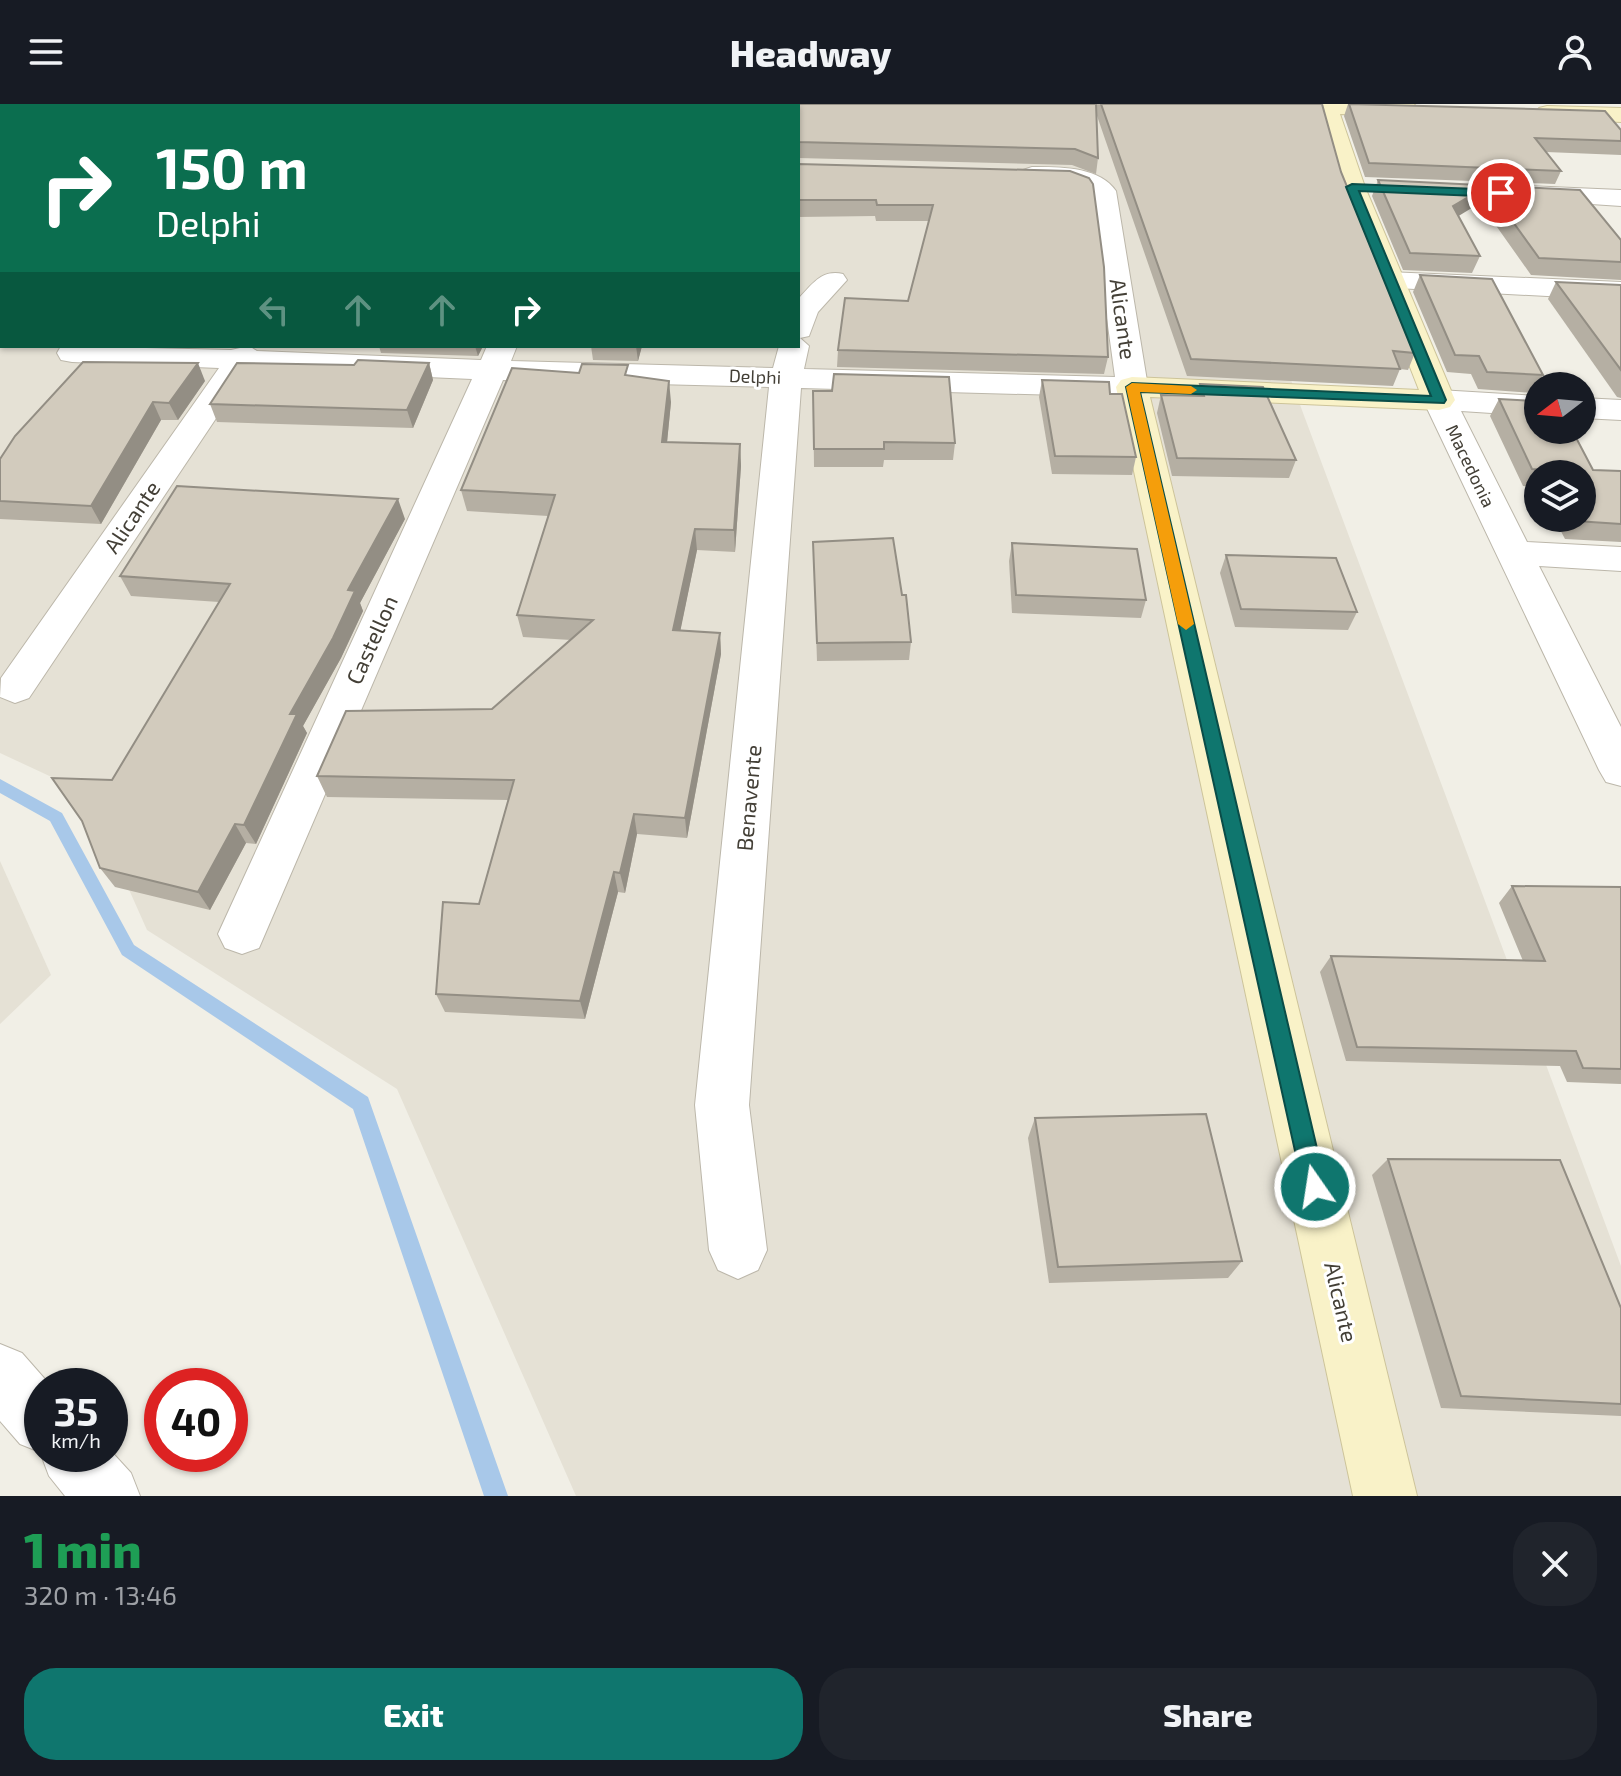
<!DOCTYPE html>
<html lang="en">
<head>
<meta charset="utf-8">
<style>
  :root { --surface:#171b24; --page:#20242c; --text:#f1f3f6; --muted:#9ea1a6; --accent:#0f766e }
  body { margin:0; font-family:"Exo 2",sans-serif; background:var(--page); color:var(--text); height:100vh; display:flex; flex-direction:column; font-size:30px; white-space:nowrap }
  * { box-sizing:border-box; margin:0 }
  p { font-size:26px; color:var(--muted) }
  .icon { flex:none; width:44px; height:44px; fill:none; stroke:currentColor; stroke-width:2; stroke-linecap:round; stroke-linejoin:round }
  .map { position:relative; height:1392px; overflow:hidden }
  .sheet { display:flex; flex-direction:column; background:var(--surface); flex:1 }
  .sheet>* { flex:none }
  .hud { position:absolute; left:0px; top:0px; width:800px; height:244px; box-shadow:0 2px 6px #0004; background:#0b6e4f; color:#fff; overflow:hidden }
  .needle { width:52px; rotate:254deg }
  .tools { position:absolute; left:1524px; top:268px; display:grid; gap:16px }
  .tools a { display:grid; place-items:center; width:72px; height:72px; border-radius:50%; background:var(--surface); box-shadow:0 2px 6px #0004; font-size:40px }
  .speed { position:absolute; left:24px; top:1264px; display:flex; gap:16px; font-size:40px; font-weight:700; text-align:center }
  .speed>* { display:grid; place-content:center; width:104px; height:104px; border-radius:50%; background:var(--surface); box-shadow:0 2px 6px #0004; line-height:1 }
  .speed small { font-size:20px; font-weight:400 }
  .speed .limit { border:12px solid #d22; background:#fff; color:#111 }
  .pin { position:absolute; display:grid; place-items:center; width:68px; height:68px; color:#fff; margin:-34px; border:4px solid #fff; border-radius:50%; box-shadow:0 2px 8px #0007 }
  .me { position:absolute; width:88px; margin:-44px; rotate:347deg; stroke-linejoin:round; filter:drop-shadow(0 0 6px #0008) }
  .turn { display:flex; align-items:center; gap:28px; height:168px; padding:0 24px; font-size:36px }
  .turn .icon { width:104px; height:104px; stroke-width:2.5 }
  .turn b { display:block; font-size:56px; line-height:68px }
  .lanes { display:flex; align-items:center; height:76px; padding:0 24px; background:#0003; justify-content:center; gap:40px; direction:ltr }
  .lanes .off { opacity:.35 }
  .round { display:grid; place-items:center; flex:none; width:84px; height:84px; border-radius:32px; background:var(--page) }
  .summary { display:flex; align-items:center; justify-content:space-between; height:136px; padding:0 24px }
  h1 { font-size:48px; font-weight:800; line-height:60px; color:#1e9e55 }
  .primary-button { display:flex; gap:16px; margin-top:auto; padding:16px 24px }
  .primary-button a { flex:1; height:92px; border-radius:32px; background:var(--accent); color:#fff; font-size:32px; font-weight:800; line-height:92px; text-align:center }
  .primary-button a+a { background:var(--page); color:var(--text) }
  header { display:flex; justify-content:space-between; align-items:center; height:104px; padding:0 24px; background:var(--surface); font-size:36px; font-weight:800 }
  .map>svg:first-child { display:block }
  .residential { fill:#e5e1d5; fill-rule:evenodd }
  .lines { fill:none; stroke-linecap:round; stroke-linejoin:round }
  .stream { fill:#a8c8e9; fill-rule:evenodd }
  .street-casing { stroke:#bcb7aa; stroke-width:2 }
  .secondary-casing { stroke:#cdc49a; stroke-width:2 }
  .street { fill:#fff; fill-rule:evenodd }
  .secondary { fill:#f9f2c8; fill-rule:evenodd }
  .wall { fill:#b5afa3 }
  .shaded-wall { fill:#938e84 }
  .building { fill:#d2cbbd; stroke:#938e84; stroke-width:2 }
  .route { fill:#0f766e; stroke:#0a4d48; stroke-width:2 }
  .slow { fill:#f59e0b }
  .labels { text-anchor:middle; stroke-width:6; stroke-linejoin:round; paint-order:stroke }
  .far-street-label { font-size:18px; fill:#433f36; stroke:#fff }
  .street-label { font-size:22px; fill:#433f36; stroke:#fff }
</style>
</head>
<body>
<header><svg class="icon" aria-label="menu" viewBox="0 0 24 24"><path d="M4 6h16M4 12h16M4 18h16"/></svg>Headway<svg class="icon" aria-label="person" viewBox="0 0 24 24"><circle cx="12" cy="8" r="4"/><path d="M4 21q1-7 8-7t8 7"/></svg></header>
<div class="map">
<svg width="1621" height="1392" viewBox="0 0 1621 1392">
  <rect width="100%" height="100%" fill="#f1efe6"/>
  <g class="residential">
    <path d="M0,0H1238L1244,125L1293,282L1621,1162V1392H576L397,985L147,826L86,689L0,649ZM2,2H798V242H2Z"/>
    <path d="M0,757L51,871L0,920Z"/>
  </g>
  <g class="lines">
    <path class="stream" d="M0,675L62,709L134,841L368,993L508,1392H484L353,1005L122,851L50,717L0,689Z"/>
    <defs>
      <g id="street">
        <path d="M58,0H100L56,2Z"/>
        <rect x="0" y="2" width="2" height="14"/>
        <path d="M1032,63C1059,63 1099,62 1116,87L1148,283L1143,290L1132,293L801,284L749,1001L767,1146L758,1166L738,1175L718,1166L709,1146L695,1001L769,283L503,276L259,844L242,850L225,844L218,830L472,275L249,265L29,594L15,599L0,593L1,574L219,264L72,258L61,256L57,249L61,242L231,246L249,242L257,247L481,256L487,242H517L511,257L773,264L779,242H798V195C812,181 821,165 843,170L847,176L818,208L809,232L800,234L809,242L804,265L1115,273L1090,90L1069,80L1023,76L1019,71L1023,66Z"/>
        <path d="M1527,82L1621,86V102L1518,95L1514,90L1518,85Z"/>
        <rect x="0" y="121" width="2" height="16"/>
        <path d="M1388,168L1621,178V196L1378,183L1374,177L1378,171Z"/>
        <path d="M1439,286L1538,292V312L1461,307L1527,438L1621,443V467L1539,462L1621,623V682L1606,678L1599,666L1423,296L1428,289Z"/>
        <path d="M1582,294L1621,296V316L1582,314Z"/>
        <path d="M0,1240L22,1249L51,1282H42V1350H110V1346L131,1369L140,1392H65L49,1372L40,1348L20,1340L0,1317Z"/>
      </g>
      <g id="secondary">
        <path d="M1316,0H1414L1418,5L1414,10L1406,12L1340,10L1365,83L1455,296L1450,303L1439,306L1150,293L1417,1392H1353L1116,283L1121,276L1132,273L1419,286L1339,83Z"/>
        <path d="M1547,2L1621,4V18L1539,14L1535,9L1539,4Z"/>
      </g>
    </defs>
    <use href="#street" class="street-casing"/>
    <use href="#secondary" class="secondary-casing"/>
    <use href="#street" class="street"/>
    <use href="#secondary" class="secondary"/>
  </g>
  <g class="wall">
    <path d="M99,0H588L587,2H97Z"/>
    <path d="M626,0H1322L1341,68L1415,249L1408,266L1400,265L1393,282L1187,272L1096,9L1098,54L1096,70L1072,61L798,54V2Z"/>
    <path d="M1348,0L1621,26V51L1546,48L1561,67L1555,80L1365,73L1344,12Z"/>
    <path d="M798,60L1070,67L1108,253L1104,270L837,263L838,246L908,197L929,117H876L875,112L798,113Z"/>
    <path d="M1378,76L1580,86L1621,136V176L1531,171L1480,99L1458,111L1480,152L1472,169L1403,166L1372,92Z"/>
    <path d="M1420,171L1543,271L1534,289L1478,285L1471,270L1447,268L1413,188Z"/>
    <path d="M1556,178L1621,181V294L1617,293L1548,195Z"/>
    <path d="M379,242H483L478,252L381,249Z"/>
    <path d="M591,242H642L638,257L593,256Z"/>
    <path d="M429,259L433,276L413,324L217,318L210,300L354,261Z"/>
    <path d="M629,272L671,298L667,338L740,340L741,362L735,448L697,446L680,527L720,529L721,550L687,734L637,730L625,789L618,788L585,915L445,908L436,890L479,800L508,696L327,693L317,672L492,605L571,536L523,533L517,511L548,412L467,407L461,386Z"/>
    <path d="M1042,276L1110,290L1136,353L1132,371L1052,370L1039,293Z"/>
    <path d="M205,277L178,316H161L101,420L0,415V355Z"/>
    <path d="M1200,280L1296,356L1289,374L1172,372L1157,309L1161,291H1197Z"/>
    <path d="M813,287L955,339L953,356H884L883,363H814Z"/>
    <path d="M1499,295L1593,366L1621,367V438L1565,435L1554,414H1582V370H1538V383L1523,382L1490,312Z"/>
    <path d="M405,415L360,499L363,507L341,554L303,622L307,629L256,740L246,739L210,806L115,783L100,764L112,676L219,498L131,492L120,472Z"/>
    <path d="M813,438L902,491L911,538L909,556L817,557Z"/>
    <path d="M1012,439L1146,496L1141,514L1012,509L1009,457Z"/>
    <path d="M1226,451L1357,508L1348,526L1235,523L1220,469Z"/>
    <path d="M1512,782L1621,783V980L1567,978L1560,962L1346,957L1320,868L1331,852L1523,857L1499,799Z"/>
    <path d="M1035,1014L1242,1157L1228,1174L1049,1179L1028,1034Z"/>
    <path d="M1388,1055L1621,1204V1312L1441,1304L1372,1071Z"/>
  </g>
  <g class="shaded-wall">
    <path d="M1487,82L1480,99L1447,119L1453,102Z"/>
    <path d="M475,242H483L478,252Z"/>
    <path d="M636,242H642L638,257Z"/>
    <path d="M198,259L205,277L178,316L169,299Z"/>
    <path d="M429,259L433,276L413,324L407,306Z"/>
    <path d="M669,277L671,298L665,359L662,338Z"/>
    <path d="M153,298L161,316L101,420L91,402Z"/>
    <path d="M740,340L741,362L735,448L734,426Z"/>
    <path d="M398,395L405,415L360,499L363,507L341,554L303,622L307,629L256,740L244,721L290,610L348,486Z"/>
    <path d="M695,425L697,446L676,548L673,526Z"/>
    <path d="M720,529L721,550L687,734L685,714Z"/>
    <path d="M634,710L637,730L625,789L620,769Z"/>
    <path d="M235,720L246,739L210,806L198,788Z"/>
    <path d="M614,768L618,788L585,915L580,897Z"/>
  </g>
  <g class="building">
    <path d="M99,0H312L310,2H97Z"/>
    <path d="M448,0H577L576,2H447Z"/>
    <path d="M626,0H1096L1098,54L1075,45L798,38V2H626Z"/>
    <path d="M1101,0H1322L1341,68L1415,249L1393,247L1400,265L1191,255Z"/>
    <path d="M1349,0L1605,7L1621,26V37L1535,34L1561,67L1369,59Z"/>
    <path d="M798,60L1070,67L1089,74L1093,80L1104,163L1108,253L838,246L845,194L908,197L933,101H877L876,96H798Z"/>
    <path d="M1378,76L1580,86L1621,136V158L1539,154L1487,82L1453,102L1480,152L1410,149Z"/>
    <path d="M1420,171L1492,175L1543,271L1487,268L1479,252L1455,251Z"/>
    <path d="M1556,178L1621,181V266Z"/>
    <path d="M358,256L429,259L407,306L210,300L237,259L354,261Z"/>
    <path d="M83,258L198,259L169,299L153,298L91,402L0,397V355L15,332Z"/>
    <path d="M582,260L628,261L625,271L669,277L662,338L740,340L734,426L695,425L673,526L720,529L685,714L634,710L620,769L614,768L580,897L436,890L443,798L479,800L514,676L317,672L346,607L492,605L593,516L517,511L555,391L461,386L512,264L579,269Z"/>
    <path d="M834,270L949,273L955,339L884,338V345H814L813,287H832Z"/>
    <path d="M1042,276L1109,278L1110,290H1122L1136,353L1055,352Z"/>
    <path d="M1200,280L1263,283L1296,356L1177,354L1161,291L1204,292Z"/>
    <path d="M1499,295L1538,297V326H1572L1593,366L1621,367V420L1576,417L1574,414H1582V370H1551L1548,366L1532,365Z"/>
    <path d="M177,382L398,395L348,486L355,487L333,534L290,610H297L244,721L235,720L198,788L100,764L82,717L52,674L112,676L230,480L120,472Z"/>
    <path d="M893,434L902,491H906L911,538L817,539L813,438Z"/>
    <path d="M1012,439L1137,445L1146,496L1016,491Z"/>
    <path d="M1226,451L1336,454L1357,508L1241,505Z"/>
    <path d="M1512,782L1621,783V965L1583,964L1576,947L1357,943L1331,852L1545,857Z"/>
    <path d="M1206,1010L1242,1157L1058,1163L1035,1014Z"/>
    <path d="M1388,1055L1560,1056L1621,1204V1300L1461,1292Z"/>
  </g>
  <path class="route" d="M1352,80L1501,86L1507,89L1501,93L1359,87L1446,296L1444,299L1140,288L1326,1083L1323,1091L1315,1094L1306,1091L1303,1083L1126,283L1132,279L1431,292L1346,83Z"/>
  <path class="slow" d="M1132,279L1191,282L1197,286L1191,290L1140,288L1194,520L1186,526L1178,520L1126,283Z"/>
  <g class="labels">
    <g class="far-street-label">
      <text transform="translate(755 273) rotate(2)" y="6">Delphi</text>
      <text transform="translate(1470 362) rotate(64)" y="6">Macedonia</text>
    </g>
    <g class="street-label">
      <text transform="translate(1123 215) rotate(82)" y="8">Alicante</text>
      <text transform="translate(132 413) rotate(-56)" y="8">Alicante</text>
      <text transform="translate(372 536) rotate(-66)" y="8">Castellon</text>
      <text transform="translate(749 694) rotate(-85)" y="8">Benavente</text>
      <text transform="translate(1341 1198) rotate(77)" y="8">Alicante</text>
    </g>
  </g>
</svg>
<div class="tools">
<a><svg class="needle" viewBox="-14 -14 28 28"><path d="M0-13l5 13h-10z" fill="#e53935"/><path d="M0 13l5-13h-10z" fill="#9ea1a6"/></svg></a>
<a><svg class="icon" aria-label="layers" viewBox="0 0 24 24"><path d="M12 4l9 5-9 5-9-5zM3 14l9 5 9-5"/></svg></a>
</div>
<div class="speed"><div>35<small>km/h</small></div><div class="limit">40</div></div>
<div class="pin" style="left:1501px;top:89px;background:#d93025"><svg class="icon" aria-label="arrive" viewBox="0 0 24 24"><path d="M6 21V4h12l-3 4 3 4H6"/></svg></div>
<svg class="me" style="left:1315px;top:1083px" viewBox="-20 -20 40 40"><circle r="17" fill="#0f766e" stroke="#fff" stroke-width="3"/><path d="M0-11L8 9 0 5-8 9z" fill="#fff"/></svg>
<div class="hud">
<div class="turn"><svg class="icon" aria-label="right" viewBox="0 0 24 24"><path d="M7 20v-9h11M14 6l5 5-5 5"/></svg><div><b>150 m</b>Delphi</div></div>
<div class="lanes"><svg class="icon off" aria-label="left" viewBox="0 0 24 24"><path d="M17 20v-9H6M10 6l-5 5 5 5"/></svg><svg class="icon off" aria-label="ahead" viewBox="0 0 24 24"><path d="M12 20V5M6 11l6-6 6 6"/></svg><svg class="icon off" aria-label="ahead" viewBox="0 0 24 24"><path d="M12 20V5M6 11l6-6 6 6"/></svg><svg class="icon" aria-label="right" viewBox="0 0 24 24"><path d="M7 20v-9h11M14 6l5 5-5 5"/></svg></div>
</div>
</div>
<section class="sheet">
<div class="summary"><div><h1>1 min</h1><p>320 m · 13:46</p></div><a class="round"><svg class="icon" aria-label="close" viewBox="0 0 24 24"><path d="M6 6l12 12M18 6L6 18"/></svg></a></div>
<div class="primary-button"><a>Exit</a><a>Share</a></div>
</section>
</body>
</html>
